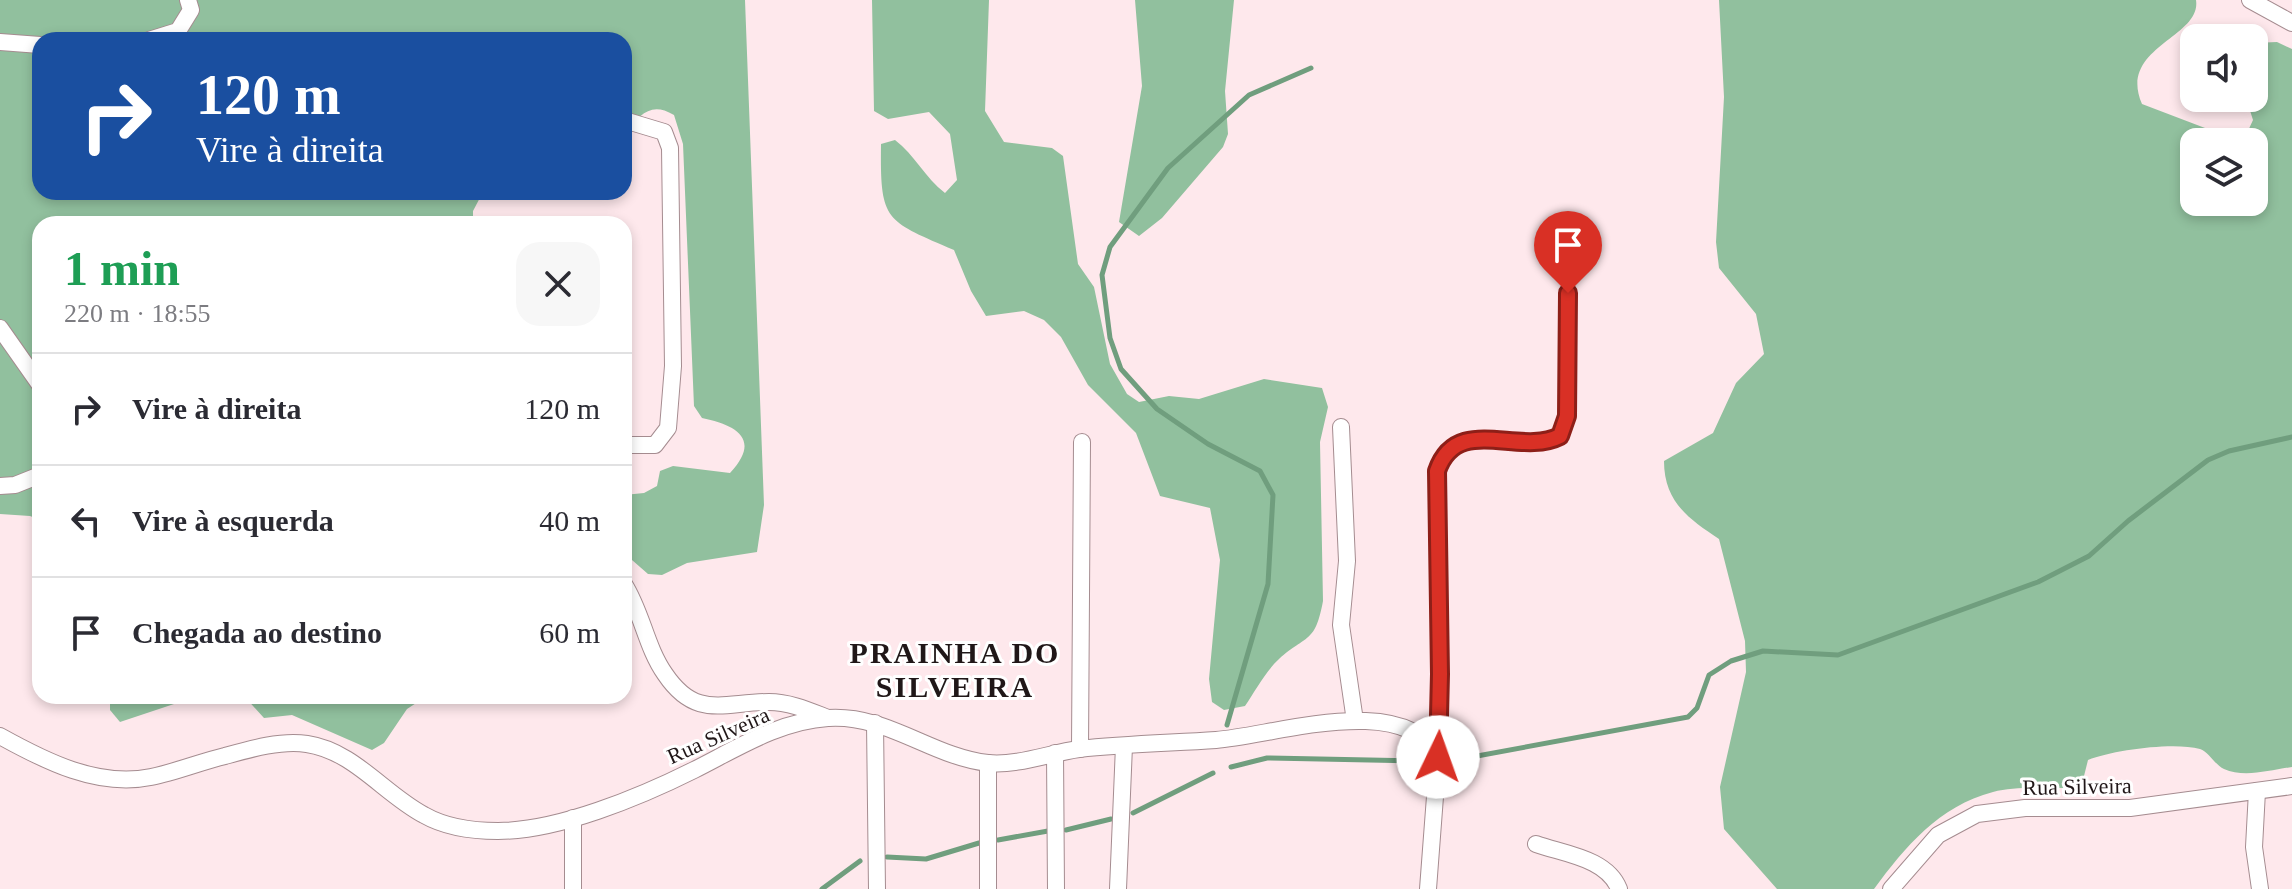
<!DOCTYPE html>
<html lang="pt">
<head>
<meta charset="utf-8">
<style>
  :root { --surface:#fff; --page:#f7f7f7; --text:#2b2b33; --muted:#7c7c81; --line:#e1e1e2 }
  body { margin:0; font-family:"Times New Roman",serif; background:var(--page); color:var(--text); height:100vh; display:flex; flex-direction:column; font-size:30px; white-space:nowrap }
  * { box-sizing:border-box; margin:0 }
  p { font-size:26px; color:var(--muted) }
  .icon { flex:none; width:44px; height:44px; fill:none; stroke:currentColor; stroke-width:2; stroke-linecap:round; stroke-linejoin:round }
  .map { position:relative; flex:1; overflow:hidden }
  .panel { position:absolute; left:32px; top:216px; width:600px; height:488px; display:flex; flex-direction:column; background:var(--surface); border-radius:24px; box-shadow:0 4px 12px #0003 }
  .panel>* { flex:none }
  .top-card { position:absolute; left:32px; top:32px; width:600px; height:168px; border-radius:24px; box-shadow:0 4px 12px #0003; background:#1a4fa0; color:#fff; overflow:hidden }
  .controls { position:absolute; left:2180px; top:24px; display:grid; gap:16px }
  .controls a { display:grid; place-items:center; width:88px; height:88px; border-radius:16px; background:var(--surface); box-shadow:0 4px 12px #0003; font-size:40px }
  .pin { position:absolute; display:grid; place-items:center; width:68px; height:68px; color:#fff; margin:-82px -34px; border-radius:50% 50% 50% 0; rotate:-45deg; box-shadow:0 0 8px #0007 }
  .pin .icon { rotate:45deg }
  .me { position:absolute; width:88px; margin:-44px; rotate:3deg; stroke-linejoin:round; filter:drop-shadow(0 0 6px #0008) }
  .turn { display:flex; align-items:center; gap:28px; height:168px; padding:0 32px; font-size:36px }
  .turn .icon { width:104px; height:104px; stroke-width:2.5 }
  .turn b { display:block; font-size:56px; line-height:68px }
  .round { display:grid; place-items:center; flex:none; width:84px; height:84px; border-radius:24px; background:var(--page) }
  .summary { display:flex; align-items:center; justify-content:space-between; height:136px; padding:0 32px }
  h1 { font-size:48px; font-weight:800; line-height:60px; color:#1e9e55 }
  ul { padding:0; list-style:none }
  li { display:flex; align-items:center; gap:24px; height:112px; padding:0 32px; border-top:2px solid var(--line) }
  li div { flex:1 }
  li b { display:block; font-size:30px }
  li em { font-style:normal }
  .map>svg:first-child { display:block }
  .forest { fill:#91c09e; fill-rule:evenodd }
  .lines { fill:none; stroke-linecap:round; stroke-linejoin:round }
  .stream { stroke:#709e7e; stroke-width:5 }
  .minor-casing { stroke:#a58c90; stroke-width:18 }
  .minor { stroke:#fff; stroke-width:16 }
  .route-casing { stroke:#8d1f18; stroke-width:20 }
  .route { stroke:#d93025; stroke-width:14 }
  .labels { text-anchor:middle; stroke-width:6; stroke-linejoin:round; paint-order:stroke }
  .street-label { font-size:22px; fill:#201718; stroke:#fff }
  .district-label { font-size:30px; font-weight:bold; letter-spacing:2px; fill:#201718; stroke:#fff }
</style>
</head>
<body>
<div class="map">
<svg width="2292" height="889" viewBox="0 0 2292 889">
  <rect width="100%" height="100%" fill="#fee8ec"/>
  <g class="forest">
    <path d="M0,0H745L764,505L757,552L687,563L662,575L648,574L624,553V495L644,493L657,486L660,471L673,466L730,473C762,439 736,425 702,418L694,406L683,144L674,115C650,101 641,115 624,133V40H40V192H483L473,211V224H40V520L30,516L0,514Z"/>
    <path d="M872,0H989L985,111L1004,142L1052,148L1063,156L1078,264L1094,287L1110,364L1127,394L1139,402L1169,396L1199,399L1264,379L1322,388L1328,407L1320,442L1323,601C1315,644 1307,634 1279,659C1266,671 1255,691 1245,706L1224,710L1212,702L1209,679L1220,560L1210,508L1160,496L1136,433L1088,385L1061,337L1044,320L1024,311L986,316L971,291L954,250C885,220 880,222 881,144L895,140C915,155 925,178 945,193L957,180L950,134L929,112L888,119L874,111Z"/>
    <path d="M1135,0H1234L1225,91L1228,134L1223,147L1162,218L1139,236L1119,222L1142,86Z"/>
    <path d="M1719,0H2196C2202,38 2117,47 2142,104L2205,128L2247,133L2253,120L2246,98H2254V43L2277,42L2292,49V767C2271,770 2244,778 2224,769C2215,765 2209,752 2200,749C2173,742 2114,750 2088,760L2081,788C2053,789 2019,785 1993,792C1939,806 1905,847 1874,889H1777L1724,829L1720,787L1746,672L1745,641L1719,539C1689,519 1664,502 1664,461L1713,433L1736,383L1764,354L1756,314L1719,268L1716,242L1724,97ZM2194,142H2254V202H2194Z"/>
    <path d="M110,696H198L120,722L110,710Z"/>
    <path d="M244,696H427L407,709L384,743L372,750L292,715L264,718Z"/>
  </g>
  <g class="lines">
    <g class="stream">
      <path d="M1227,725L1268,584L1273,495L1260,471L1208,444L1157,409L1121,369L1110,338L1102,275L1110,247L1168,168L1249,95L1311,68"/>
      <path d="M1450,761L1688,717L1697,708L1709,675L1731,661L1763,651L1838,655L2038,582L2089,556L2128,521L2208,460L2229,451L2292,437"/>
      <path d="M1231,767L1267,758L1419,761"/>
      <path d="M1133,813L1213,773"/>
      <path d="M1066,830L1111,819"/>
      <path d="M998,840L1048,831"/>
      <path d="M887,857L926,859L979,843"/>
      <path d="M822,889L860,861"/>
    </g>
    <defs>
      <g id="minor">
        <path d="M2250,0L2292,23"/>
        <path d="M149,40L178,31L191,10L188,0"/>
        <path d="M0,42L40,45"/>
        <path d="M624,120L664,132L670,148L673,366L668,428L655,445H624"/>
        <path d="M0,328L40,385"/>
        <path d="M1341,427L1347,561L1341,625L1355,721"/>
        <path d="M0,486L15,485L40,475"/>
        <path d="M624,584C642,612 646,647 665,674C696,720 723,702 769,702C790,702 810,711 828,718"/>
        <path d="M875,723L877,889"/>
        <path d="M0,736C45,761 98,788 151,777C176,772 200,762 225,756C250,749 281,740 307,744C354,751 384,794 424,815C445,827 474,831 498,831C558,831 640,797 694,770C736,749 779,721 828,718C887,714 932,757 988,763C1017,766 1050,753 1079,749C1124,744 1170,743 1216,740C1273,736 1405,690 1438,757L1428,889"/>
        <path d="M1080,749L1082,442"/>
        <path d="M1055,753L1056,889"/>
        <path d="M1438,755L1440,674L1437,471C1457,413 1519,457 1560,436L1567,416L1568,293"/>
        <path d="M2257,791L2254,847L2260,889"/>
        <path d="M573,818V889"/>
        <path d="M1536,844C1564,854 1607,858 1619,889"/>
        <path d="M988,889V763"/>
        <path d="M1118,889L1124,746"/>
        <path d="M1891,889L1938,835L1977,814L2025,808H2130L2292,786"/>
      </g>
    </defs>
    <use href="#minor" class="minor-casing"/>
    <use href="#minor" class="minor"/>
  </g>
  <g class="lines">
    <defs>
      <path id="route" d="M1438,757L1440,674L1437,471C1457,413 1519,457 1560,436L1567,416L1568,293"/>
    </defs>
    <use href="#route" class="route-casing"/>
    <use href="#route" class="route"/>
  </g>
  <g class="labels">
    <g class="street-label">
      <text transform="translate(718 735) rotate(-24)" y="8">Rua Silveira</text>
      <text transform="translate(2077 786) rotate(-1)" y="8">Rua Silveira</text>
    </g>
    <g class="district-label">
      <text x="955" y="663">PRAINHA DO<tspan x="955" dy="34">SILVEIRA</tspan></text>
    </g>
  </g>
</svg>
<div class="controls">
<a><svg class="icon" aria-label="sound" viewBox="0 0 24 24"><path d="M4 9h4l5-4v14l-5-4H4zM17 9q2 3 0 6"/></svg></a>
<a><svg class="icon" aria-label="layers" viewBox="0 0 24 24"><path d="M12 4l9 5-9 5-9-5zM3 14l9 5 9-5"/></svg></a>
</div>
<div class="pin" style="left:1568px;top:293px;background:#d93025"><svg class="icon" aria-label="arrive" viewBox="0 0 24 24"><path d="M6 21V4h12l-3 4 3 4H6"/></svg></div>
<svg class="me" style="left:1438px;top:757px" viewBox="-20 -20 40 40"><circle r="19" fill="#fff"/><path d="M0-13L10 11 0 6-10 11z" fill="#d93025"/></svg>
<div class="top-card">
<div class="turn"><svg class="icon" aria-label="right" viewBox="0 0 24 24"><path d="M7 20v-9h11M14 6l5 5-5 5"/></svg><div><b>120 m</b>Vire à direita</div></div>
</div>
<section class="panel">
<div class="summary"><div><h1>1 min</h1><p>220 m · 18:55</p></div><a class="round"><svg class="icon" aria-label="close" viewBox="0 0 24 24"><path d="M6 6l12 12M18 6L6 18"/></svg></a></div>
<ul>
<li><svg class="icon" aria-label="right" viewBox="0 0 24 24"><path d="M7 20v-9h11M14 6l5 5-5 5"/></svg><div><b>Vire à direita</b></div><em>120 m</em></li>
<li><svg class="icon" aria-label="left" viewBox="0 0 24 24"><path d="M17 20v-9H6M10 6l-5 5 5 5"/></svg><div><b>Vire à esquerda</b></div><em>40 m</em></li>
<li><svg class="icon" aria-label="arrive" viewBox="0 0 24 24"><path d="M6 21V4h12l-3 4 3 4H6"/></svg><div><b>Chegada ao destino</b></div><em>60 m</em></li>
</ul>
</section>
</div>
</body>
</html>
